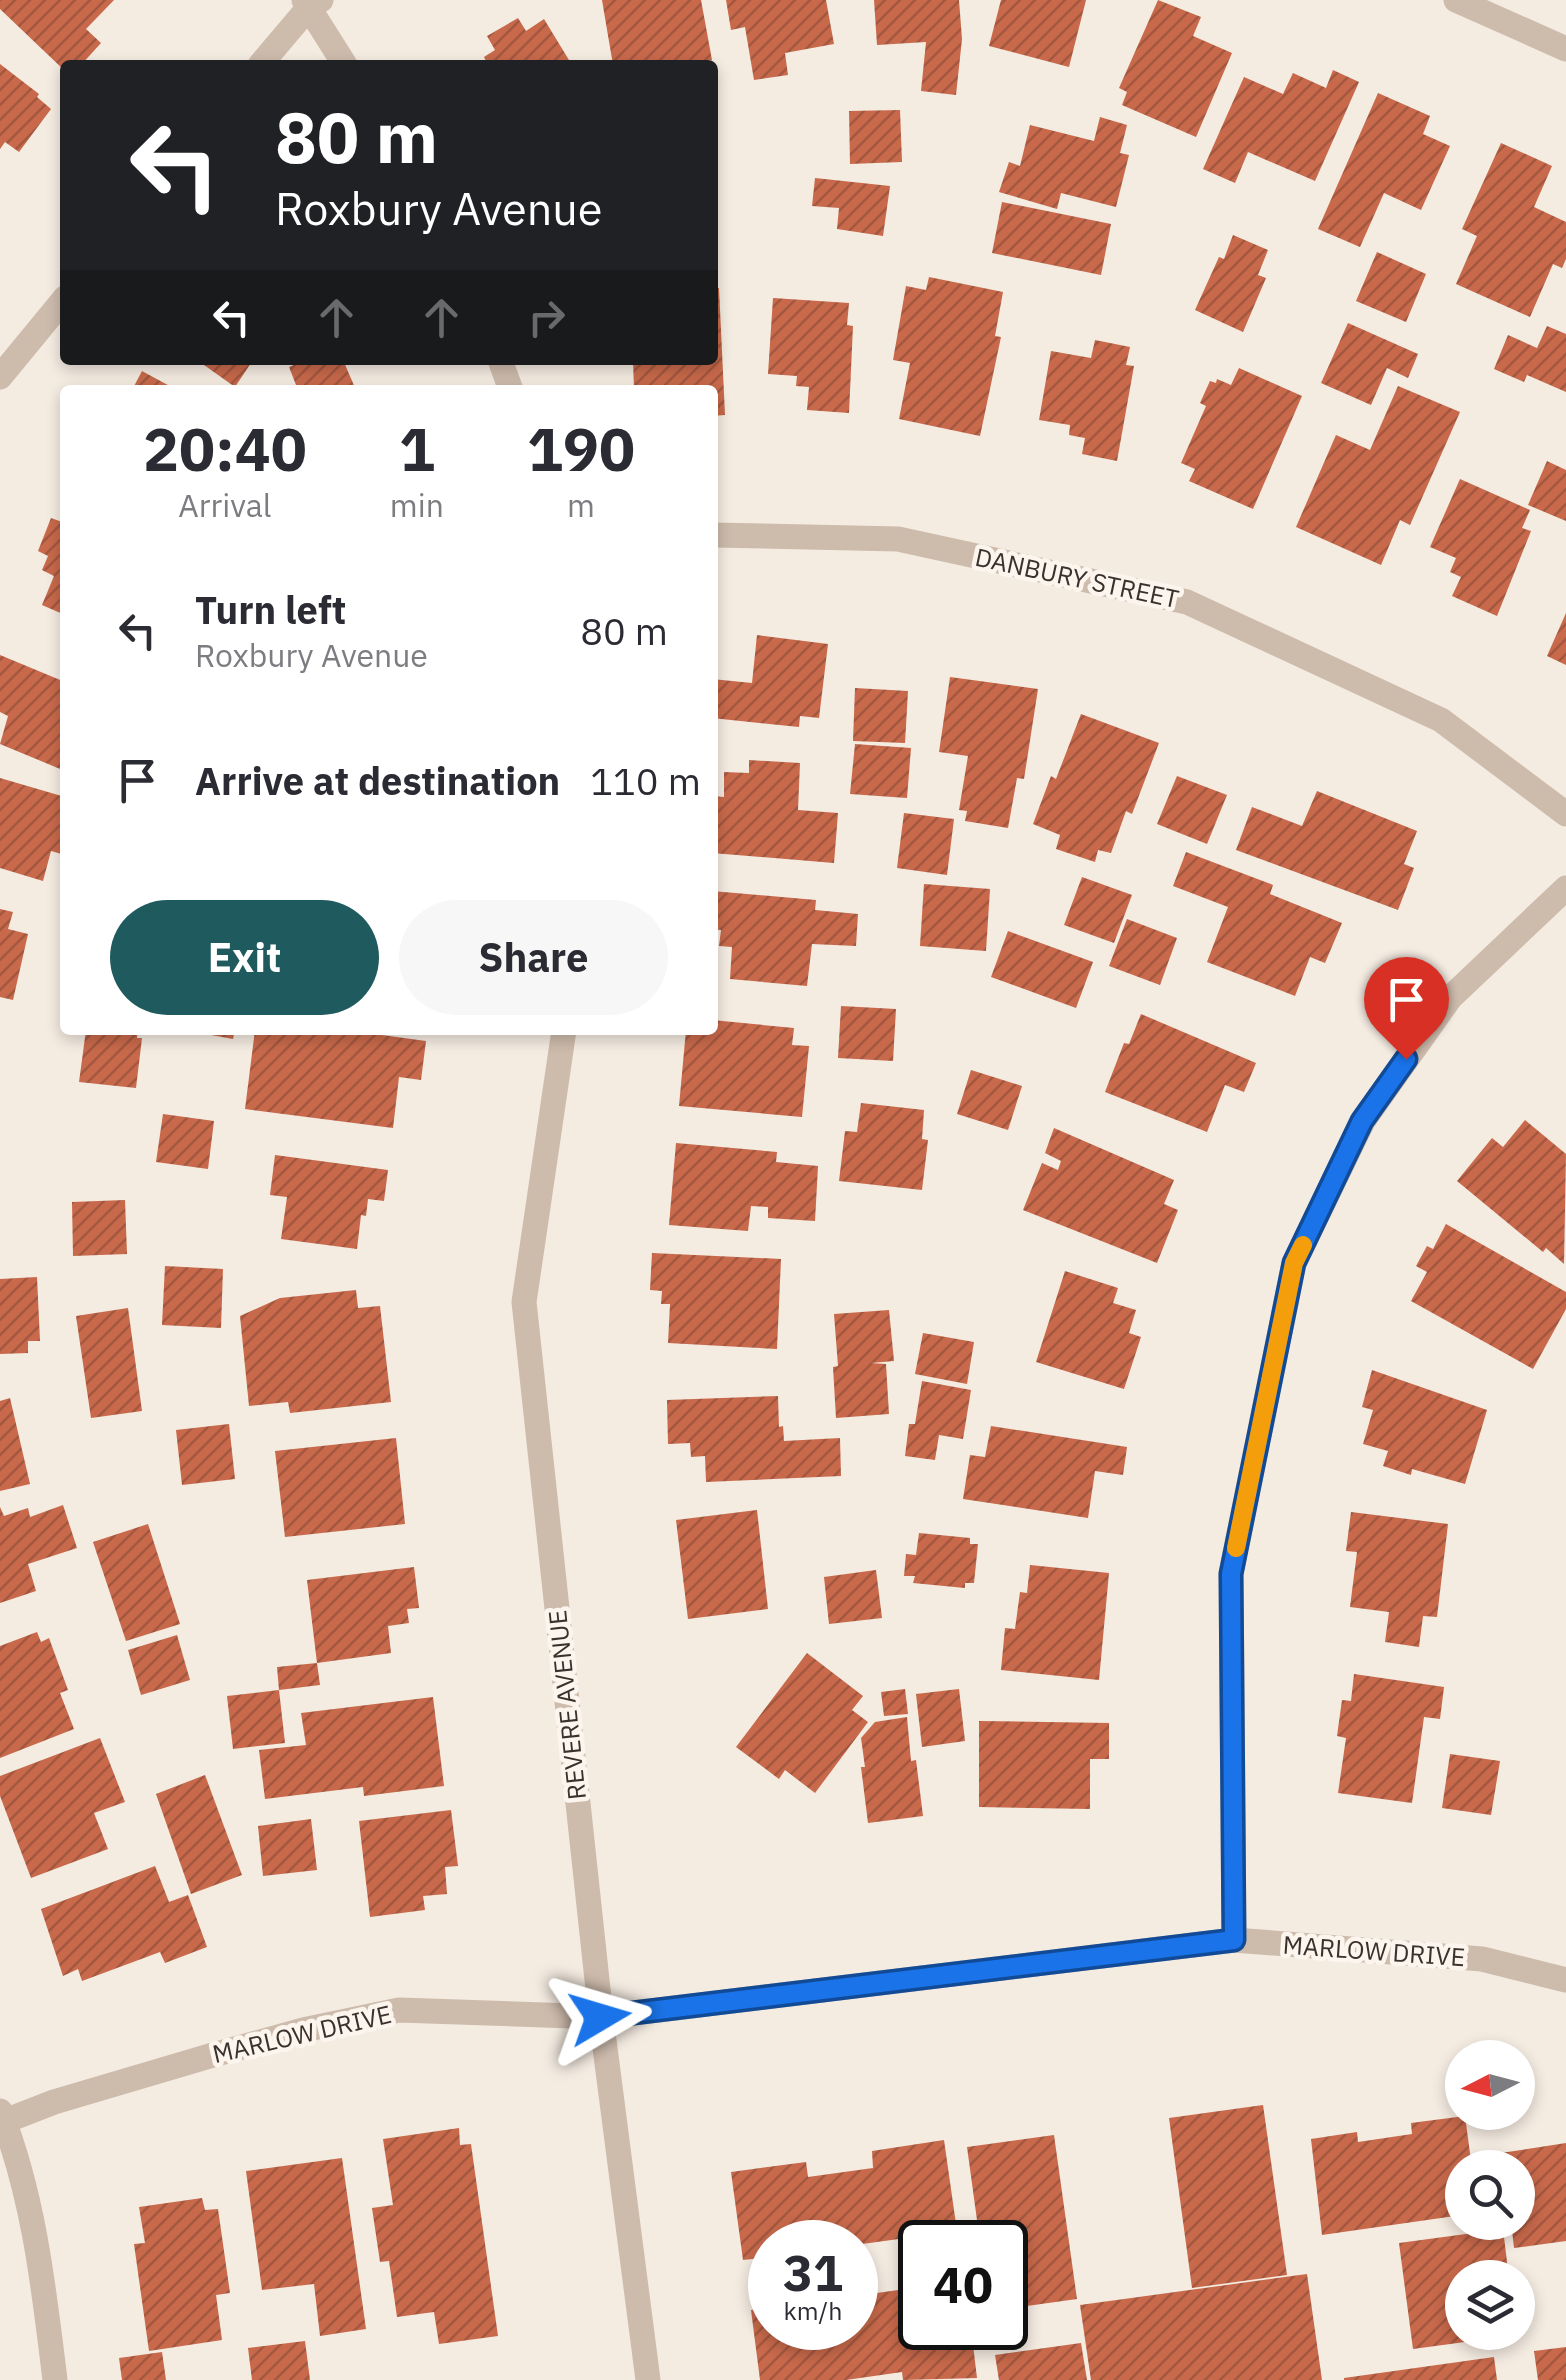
<!DOCTYPE html>
<html lang="en">
<head>
<meta charset="utf-8">
<style>
  :root { --surface:#fff; --page:#f7f7f7; --text:#2b2b33; --muted:#7c7c81; --accent:#1f5a5e }
  body { margin:0; font-family:"IBM Plex Sans",sans-serif; background:var(--page); color:var(--text); height:100vh; display:flex; flex-direction:column; font-size:38px; white-space:nowrap }
  * { box-sizing:border-box; margin:0 }
  p { font-size:32px; color:var(--muted) }
  .icon { flex:none; width:55px; height:55px; fill:none; stroke:currentColor; stroke-width:2; stroke-linecap:round; stroke-linejoin:round }
  .map { position:relative; flex:1; overflow:hidden }
  .panel { position:absolute; left:60px; top:385px; width:658px; height:650px; display:flex; flex-direction:column; background:var(--surface); border-radius:10px; box-shadow:0 5px 15px #0003 }
  .panel>* { flex:none }
  .guide { position:absolute; left:60px; top:60px; width:658px; height:305px; border-radius:10px; box-shadow:0 5px 15px #0003; background:#202124; color:#fff; overflow:hidden }
  .needle { width:65px; rotate:264deg }
  .controls { position:absolute; left:1445px; top:2040px; display:grid; gap:20px }
  .controls a { display:grid; place-items:center; width:90px; height:90px; border-radius:50%; background:var(--surface); box-shadow:0 5px 15px #0003; font-size:50px }
  .speed { position:absolute; left:748px; top:2220px; display:flex; gap:20px; font-size:50px; font-weight:700; text-align:center }
  .speed>* { display:grid; place-content:center; width:130px; height:130px; border-radius:50%; background:var(--surface); box-shadow:0 5px 15px #0003; line-height:1 }
  .speed small { font-size:25px; font-weight:400 }
  .speed .limit { border:5px solid #111; border-radius:15px; background:#fff; color:#111 }
  .pin { position:absolute; display:grid; place-items:center; width:85px; height:85px; color:#fff; margin:-102px -42px; border-radius:50% 50% 50% 0; rotate:-45deg; box-shadow:0 0 10px #0007 }
  .pin .icon { rotate:45deg }
  .me { position:absolute; width:110px; margin:-55px; rotate:83deg; stroke-linejoin:round; filter:drop-shadow(0 0 8px #0008) }
  .turn { display:flex; align-items:center; gap:35px; height:210px; padding:0 50px; font-size:45px }
  .turn .icon { width:130px; height:130px; stroke-width:2.5 }
  .turn b { display:block; font-size:70px; line-height:85px }
  .lanes { display:flex; align-items:center; height:95px; padding:0 50px; background:#0003; justify-content:center; gap:50px; direction:ltr }
  .lanes .off { opacity:.35 }
  .eta { display:flex; justify-content:space-evenly; align-items:center; height:170px; text-align:center }
  .eta b { font-size:60px; font-weight:700; line-height:70px }
  .cta { display:flex; gap:20px; margin-top:auto; padding:20px 50px }
  .cta a { flex:1; height:115px; border-radius:60px; background:var(--accent); color:#fff; font-size:40px; font-weight:700; line-height:115px; text-align:center }
  .cta a+a { background:var(--page); color:var(--text) }
  ul { padding:0; list-style:none }
  li { display:flex; align-items:center; gap:30px; height:150px; padding:0 50px }
  li div { flex:1 }
  li b { display:block; font-size:38px }
  li em { font-style:normal }
  .map>svg:first-child { display:block }
  .building { fill:url(#building-hatch) }
  .lines { fill:none; stroke-linecap:round; stroke-linejoin:round }
  .minor { stroke:#cdbbac; stroke-width:25 }
  .tertiary { stroke:#cdbbac; stroke-width:25 }
  .route-casing { stroke:#114b97; stroke-width:25 }
  .route { stroke:#1a73e8; stroke-width:18 }
  .slow { stroke:#f59e0b; stroke-width:18 }
  .labels { text-anchor:middle; stroke-width:9; stroke-linejoin:round; paint-order:stroke }
  .street-label { font-size:25px; fill:#3b302b; stroke:#fbf5ee }
</style>
</head>
<body>
<div class="map">
<svg width="1566" height="2380" viewBox="0 0 1566 2380">
  <defs>
    <pattern id="building-hatch" width="6" height="6" patternUnits="userSpaceOnUse" patternTransform="scale(2.5)"><rect width="6" height="6" fill="#c8694b"/><path d="M-1 1l2-2M0 6l6-6M5 7l2-2" fill="none" stroke="#a4573f"/></pattern>
  </defs>
  <rect width="100%" height="100%" fill="#f4ebe1"/>
  <g class="building">
    <path d="M0,0H114L86,29L101,43L81,65H65V71L0,9Z"/>
    <path d="M602,0H701L712,60L681,65H613Z"/>
    <path d="M726,0H826L834,44L785,53L788,75L754,80L745,27L731,30Z"/>
    <path d="M874,0H959L962,39L956,95L921,91L926,42L877,45Z"/>
    <path d="M1001,0H1086L1069,67L989,46Z"/>
    <path d="M1158,0L1201,17L1193,36L1232,53L1196,137L1122,105L1127,92L1119,88Z"/>
    <path d="M518,18L526,31L544,19L572,65H488L484,57L495,50L487,36Z"/>
    <path d="M0,64L39,94L37,97L51,109L19,152L5,142L0,149Z"/>
    <path d="M1333,70L1359,82L1315,181L1248,152L1235,183L1203,169L1244,77L1283,94L1293,73L1326,88Z"/>
    <path d="M1378,93L1430,116L1423,134L1450,146L1421,210L1384,193L1360,247L1318,229Z"/>
    <path d="M900,110L902,162L850,164L849,111Z"/>
    <path d="M1100,117L1127,125L1120,153L1129,155L1116,207L1061,193L1057,209L999,192L1009,162L1020,166L1030,125L1094,141Z"/>
    <path d="M1501,143L1552,166L1534,207L1566,222V259L1562,268L1553,264L1530,317L1456,284L1477,236L1462,229Z"/>
    <path d="M815,178L890,186L883,236L837,229L839,208L812,206Z"/>
    <path d="M1002,202L1111,224L1101,275L992,253Z"/>
    <path d="M1233,235L1268,250L1258,275L1266,278L1243,332L1195,310L1219,257L1224,259Z"/>
    <path d="M1377,252L1426,274L1406,322L1356,301Z"/>
    <path d="M929,277L1003,292L995,336L1001,337L980,436L899,419L910,363L893,360L906,286L926,290Z"/>
    <path d="M719,288L725,415L712,416V390H634L633,360H712V289Z"/>
    <path d="M773,298L849,303L847,325L853,326L849,413L807,410L809,387L796,386L797,376L768,374Z"/>
    <path d="M1348,323L1418,354L1408,378L1387,368L1371,405L1321,383Z"/>
    <path d="M1547,326L1566,334V392L1527,375L1524,382L1494,369L1508,335L1537,348Z"/>
    <path d="M1095,340L1130,347L1126,365L1134,366L1117,461L1082,454L1085,438L1069,435L1070,425L1039,420L1051,351L1091,358Z"/>
    <path d="M197,360H253L235,387Z"/>
    <path d="M305,360H343L356,390H298L289,367Z"/>
    <path d="M1239,368L1302,396L1253,509L1189,481L1195,469L1181,463L1206,406L1200,403L1210,381L1216,383L1217,379L1231,385Z"/>
    <path d="M142,371L177,390H132Z"/>
    <path d="M1398,386L1460,412L1410,525L1400,520L1381,565L1296,527L1336,435L1370,450Z"/>
    <path d="M1547,461L1566,470V521L1528,505Z"/>
    <path d="M1460,479L1530,510L1522,528L1531,531L1497,616L1452,596L1461,577L1450,572L1456,558L1430,547Z"/>
    <path d="M51,518L65,523V615L42,605L54,576L42,570L48,556L38,551Z"/>
    <path d="M1566,613V665L1547,656Z"/>
    <path d="M757,635L828,644L819,718L800,716L799,727L712,718V679L752,683Z"/>
    <path d="M0,655L65,682V771L0,744L8,716L0,712Z"/>
    <path d="M950,677L1038,689L1024,779L1017,778L1008,828L965,821L967,811L959,810L968,756L939,752Z"/>
    <path d="M855,688L908,691L905,743L853,741Z"/>
    <path d="M1081,714L1159,743L1132,814L1126,811L1111,853L1098,850L1095,862L1056,849L1060,835L1033,824L1051,776L1056,779Z"/>
    <path d="M855,744L911,748L907,798L850,794Z"/>
    <path d="M749,760L800,763L798,810L838,813L834,863L712,853V796L724,797V772L749,773Z"/>
    <path d="M1177,776L1227,795L1207,844L1157,824Z"/>
    <path d="M0,778L65,797V855L51,851L43,881L0,868Z"/>
    <path d="M1317,791L1417,831L1404,864L1414,868L1398,910L1236,850L1252,807L1302,826Z"/>
    <path d="M904,813L954,819L947,875L897,868Z"/>
    <path d="M1186,852L1273,885L1270,894L1342,923L1325,963L1310,957L1295,996L1207,962L1228,907L1173,886Z"/>
    <path d="M1082,877L1132,895L1114,943L1064,925Z"/>
    <path d="M924,884L990,889L986,951L920,946Z"/>
    <path d="M712,891L816,900L815,910L858,914L856,946L812,944L807,986L730,979L732,947L719,946L721,930L712,929Z"/>
    <path d="M0,909L13,912L8,929L28,934L13,1000L0,997Z"/>
    <path d="M1127,919L1177,938L1160,985L1109,966Z"/>
    <path d="M1008,931L1093,962L1076,1008L991,977Z"/>
    <path d="M841,1006L896,1009L893,1061L838,1058Z"/>
    <path d="M1141,1014L1256,1063L1244,1092L1225,1085L1207,1132L1105,1092L1124,1043L1129,1044Z"/>
    <path d="M712,1020L794,1028L792,1045L809,1046L802,1117L679,1106L686,1030H712Z"/>
    <path d="M86,1030H138L137,1038H142L136,1088L79,1082Z"/>
    <path d="M184,1030H235L233,1039Z"/>
    <path d="M255,1030H345L426,1041L421,1080L399,1077L393,1128L245,1109Z"/>
    <path d="M971,1070L1022,1086L1008,1130L957,1114Z"/>
    <path d="M861,1103L924,1110L922,1139L928,1140L922,1190L839,1181L845,1131L857,1132Z"/>
    <path d="M163,1114L214,1121L208,1169L156,1162Z"/>
    <path d="M1525,1120L1566,1154L1564,1264L1546,1248L1543,1252L1457,1181L1492,1138L1503,1147Z"/>
    <path d="M1054,1128L1174,1180L1164,1204L1178,1210L1157,1263L1023,1210L1042,1163L1058,1170L1061,1161L1045,1153Z"/>
    <path d="M676,1143L777,1152L776,1162L818,1166L815,1221L768,1218V1207L751,1206L748,1231L669,1225Z"/>
    <path d="M275,1155L388,1170L384,1201L368,1199L366,1216L361,1215L357,1249L281,1239L287,1197L270,1195Z"/>
    <path d="M125,1200L127,1254L73,1256L72,1202Z"/>
    <path d="M1446,1224L1566,1292V1309L1533,1369L1411,1301L1427,1272L1416,1266L1427,1246L1433,1249Z"/>
    <path d="M652,1253L781,1259L777,1349L668,1343L670,1304H661L662,1291L650,1290Z"/>
    <path d="M165,1266L223,1269L221,1328L162,1325Z"/>
    <path d="M1065,1271L1118,1288L1113,1303L1136,1310L1129,1333L1141,1337L1124,1389L1036,1362Z"/>
    <path d="M37,1277L40,1341H28V1353L0,1354V1279Z"/>
    <path d="M356,1290L358,1308L380,1306L391,1402L290,1413L288,1402L249,1406L240,1316L280,1298Z"/>
    <path d="M128,1308L142,1411L91,1418L76,1316Z"/>
    <path d="M889,1310L894,1361L871,1363L886,1364L889,1414L836,1418L833,1367L838,1366L834,1314Z"/>
    <path d="M923,1333L974,1342L967,1384L915,1374Z"/>
    <path d="M1372,1370L1487,1410L1465,1484L1412,1469L1411,1475L1383,1466L1388,1451L1363,1444L1373,1410L1362,1407Z"/>
    <path d="M922,1381L971,1390L963,1439L939,1435L935,1460L905,1456L909,1424H915Z"/>
    <path d="M778,1396L779,1427L783,1426L784,1441L840,1438L841,1476L706,1482L705,1456L691,1457L690,1443L668,1444L667,1400Z"/>
    <path d="M10,1398L30,1484L0,1491V1401Z"/>
    <path d="M229,1424L235,1479L182,1485L176,1430Z"/>
    <path d="M991,1426L1127,1447L1123,1475L1095,1471L1088,1518L963,1499L970,1455L985,1457Z"/>
    <path d="M396,1438L405,1524L285,1537L275,1451Z"/>
    <path d="M63,1505L77,1548L28,1564L36,1591L0,1603V1507L4,1516L28,1508L30,1517Z"/>
    <path d="M757,1510L768,1609L688,1619L676,1520Z"/>
    <path d="M1351,1512L1448,1524L1437,1617L1423,1616L1419,1647L1385,1642L1389,1612L1350,1607L1357,1552L1346,1551Z"/>
    <path d="M148,1524L180,1624L126,1641L93,1542Z"/>
    <path d="M919,1533L970,1538V1544H978L974,1583H965V1588L913,1583L915,1576H904L906,1554L916,1555Z"/>
    <path d="M1030,1565L1109,1573L1099,1680L1001,1670L1005,1628L1015,1629L1020,1592L1027,1593Z"/>
    <path d="M414,1567L419,1608L407,1609L409,1623L388,1626L391,1653L317,1663L320,1685L279,1690L277,1667L317,1663L307,1580Z"/>
    <path d="M876,1570L882,1618L829,1624L824,1577Z"/>
    <path d="M37,1632L41,1642L49,1638L68,1690L60,1693L74,1729L0,1758V1646Z"/>
    <path d="M177,1635L190,1680L141,1695L128,1650Z"/>
    <path d="M807,1653L863,1696L852,1710L868,1722L815,1793L785,1770L779,1779L736,1747Z"/>
    <path d="M1354,1674L1444,1687L1440,1719L1424,1717L1412,1803L1338,1793L1346,1738L1337,1736L1342,1700L1351,1701Z"/>
    <path d="M905,1689L908,1714L884,1716L881,1692Z"/>
    <path d="M959,1689L965,1741L922,1747L916,1694Z"/>
    <path d="M279,1690L285,1743L233,1749L227,1696Z"/>
    <path d="M433,1697L444,1786L364,1796L363,1787L265,1799L259,1750L306,1745L301,1713Z"/>
    <path d="M907,1717L911,1761L916,1760L923,1816L868,1823L861,1767H865L861,1738L875,1722Z"/>
    <path d="M979,1721L1109,1723V1759H1090V1809L979,1807Z"/>
    <path d="M100,1738L125,1802L94,1813L108,1849L31,1878L0,1796V1776Z"/>
    <path d="M1450,1754L1500,1761L1491,1815L1442,1808Z"/>
    <path d="M205,1775L242,1875L191,1894L156,1794Z"/>
    <path d="M451,1810L458,1866L445,1867L447,1894L423,1896L425,1910L370,1917L359,1821Z"/>
    <path d="M311,1819L317,1870L263,1876L258,1826Z"/>
    <path d="M155,1866L169,1902L188,1895L207,1947L165,1963L160,1952L82,1981L78,1969L63,1976L41,1909Z"/>
    <path d="M1263,2105L1287,2275L1192,2288L1169,2118Z"/>
    <path d="M1465,2116L1472,2168H1462V2215L1322,2235L1311,2139L1357,2132L1358,2142L1412,2134L1411,2123Z"/>
    <path d="M459,2128L460,2145L471,2144L498,2336L439,2344L434,2312L397,2317L389,2261L380,2262L372,2208L393,2205L383,2139Z"/>
    <path d="M1054,2135L1077,2299L1005,2309V2242H980L967,2147Z"/>
    <path d="M944,2140L957,2231L855,2245L770,2242V2257L743,2260L731,2172L806,2162L808,2177L873,2168L872,2151Z"/>
    <path d="M1566,2143V2241L1514,2248L1511,2222H1518V2168H1503L1501,2153Z"/>
    <path d="M342,2158L366,2329L320,2336L314,2284L262,2290L246,2171Z"/>
    <path d="M202,2198L205,2210L218,2209L230,2293L216,2295L222,2340L149,2351L134,2244L145,2243L139,2207Z"/>
    <path d="M1503,2229L1509,2278H1462V2332L1517,2335L1413,2349L1399,2243Z"/>
    <path d="M1307,2274L1322,2380H1091L1080,2305Z"/>
    <path d="M920,2287V2328H971L977,2378L903,2380L902,2372L846,2380H760L751,2310L770,2307V2328H855V2296Z"/>
    <path d="M305,2341L310,2380H252L248,2348Z"/>
    <path d="M1081,2343L1087,2380H999L995,2355Z"/>
    <path d="M1566,2347V2380H1538L1534,2351Z"/>
    <path d="M162,2352L166,2380H122L119,2358Z"/>
    <path d="M1494,2357L1497,2380H1344V2378Z"/>
  </g>
  <g class="lines">
    <g class="minor">
      <path d="M304,0L345,65"/>
      <path d="M1456,0L1566,49"/>
      <path d="M260,65L310,6L321,0"/>
      <path d="M500,360L511,390"/>
      <path d="M0,377L65,298"/>
      <path d="M712,535L898,539L1187,602L1441,720L1566,814"/>
      <path d="M1234,1940L1231,1573L1294,1263L1363,1121L1450,998L1566,888"/>
      <path d="M0,2111C34,2196 44,2290 55,2380"/>
      <path d="M0,2123L54,2102L213,2055L303,2030L399,2010L601,2017L524,1302L564,1030"/>
    </g>
    <path class="tertiary" d="M648,2380L601,2017L1234,1940L1482,1959L1566,1980"/>
  </g>
  <g class="lines">
    <defs>
      <path id="route" d="M600,2017L1234,1940L1231,1574L1294,1263L1362,1121L1406,1059"/>
    </defs>
    <use href="#route" class="route-casing"/>
    <use href="#route" class="route"/>
    <path class="slow" d="M1236,1548L1294,1263L1303,1245"/>
  </g>
  <g class="labels">
    <g class="street-label">
      <text transform="translate(1077 578) rotate(12)" y="9">DANBURY STREET</text>
      <text transform="translate(567 1705) rotate(-96)" y="9">REVERE AVENUE</text>
      <text transform="translate(1374 1951) rotate(4)" y="9">MARLOW DRIVE</text>
      <text transform="translate(302 2034) rotate(-13)" y="9">MARLOW DRIVE</text>
    </g>
  </g>
</svg>
<div class="controls">
<a><svg class="needle" viewBox="-14 -14 28 28"><path d="M0-13l5 13h-10z" fill="#e53935"/><path d="M0 13l5-13h-10z" fill="#7c7c81"/></svg></a>
<a><svg class="icon" aria-label="search" viewBox="0 0 24 24"><circle cx="10" cy="10" r="6"/><path d="M15 15l6 6"/></svg></a>
<a><svg class="icon" aria-label="layers" viewBox="0 0 24 24"><path d="M12 4l9 5-9 5-9-5zM3 14l9 5 9-5"/></svg></a>
</div>
<div class="speed"><div>31<small>km/h</small></div><div class="limit">40</div></div>
<div class="pin" style="left:1406px;top:1059px;background:#d93025"><svg class="icon" aria-label="arrive" viewBox="0 0 24 24"><path d="M6 21V4h12l-3 4 3 4H6"/></svg></div>
<svg class="me" style="left:600px;top:2017px" viewBox="-20 -20 40 40"><path d="M0-17L14 15 0 8-14 15z" fill="#1a73e8" stroke="#fff" stroke-width="4"/></svg>
<div class="guide">
<div class="turn"><svg class="icon" aria-label="left" viewBox="0 0 24 24"><path d="M17 20v-9H6M10 6l-5 5 5 5"/></svg><div><b>80 m</b>Roxbury Avenue</div></div>
<div class="lanes"><svg class="icon" aria-label="left" viewBox="0 0 24 24"><path d="M17 20v-9H6M10 6l-5 5 5 5"/></svg><svg class="icon off" aria-label="ahead" viewBox="0 0 24 24"><path d="M12 20V5M6 11l6-6 6 6"/></svg><svg class="icon off" aria-label="ahead" viewBox="0 0 24 24"><path d="M12 20V5M6 11l6-6 6 6"/></svg><svg class="icon off" aria-label="right" viewBox="0 0 24 24"><path d="M7 20v-9h11M14 6l5 5-5 5"/></svg></div>
</div>
<section class="panel">
<div class="eta">
<div><b>20:40</b><p>Arrival</p></div>
<div><b>1</b><p>min</p></div>
<div><b>190</b><p>m</p></div>
</div>
<ul>
<li><svg class="icon" aria-label="left" viewBox="0 0 24 24"><path d="M17 20v-9H6M10 6l-5 5 5 5"/></svg><div><b>Turn left</b><p>Roxbury Avenue</p></div><em>80 m</em></li>
<li><svg class="icon" aria-label="arrive" viewBox="0 0 24 24"><path d="M6 21V4h12l-3 4 3 4H6"/></svg><div><b>Arrive at destination</b></div><em>110 m</em></li>
</ul>
<div class="cta"><a>Exit</a><a>Share</a></div>
</section>
</div>
</body>
</html>
